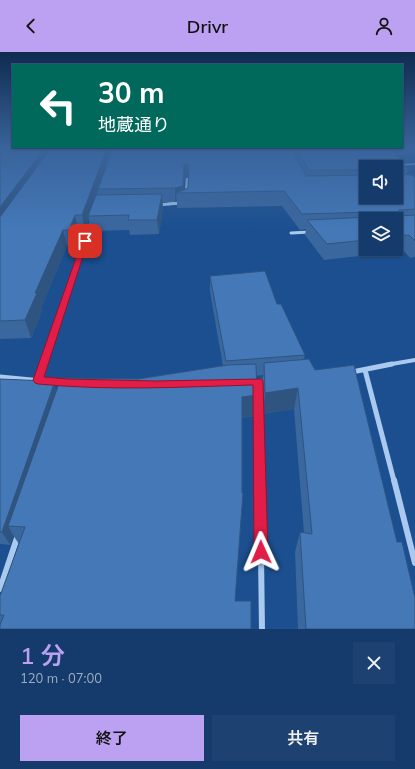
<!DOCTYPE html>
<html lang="ja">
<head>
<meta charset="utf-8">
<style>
  :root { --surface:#143b6b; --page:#1d4271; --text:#f1f3f6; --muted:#9dadc1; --line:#33557e; --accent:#bca0f2 }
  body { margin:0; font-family:Mulish,"Noto Sans JP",sans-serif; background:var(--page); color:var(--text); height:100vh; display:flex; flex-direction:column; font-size:15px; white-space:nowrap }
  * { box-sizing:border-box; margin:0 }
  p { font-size:13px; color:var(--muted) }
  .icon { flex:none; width:22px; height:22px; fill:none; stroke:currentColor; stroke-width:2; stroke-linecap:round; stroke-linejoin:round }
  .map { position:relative; height:577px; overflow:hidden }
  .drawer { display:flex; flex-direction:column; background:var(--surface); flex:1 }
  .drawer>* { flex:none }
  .hud { position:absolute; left:12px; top:12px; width:391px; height:84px; border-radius:0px; box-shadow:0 1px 3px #0004,0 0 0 1px var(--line); background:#00695c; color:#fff; overflow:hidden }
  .controls { position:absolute; left:359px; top:108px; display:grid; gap:8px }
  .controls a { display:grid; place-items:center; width:44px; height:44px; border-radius:0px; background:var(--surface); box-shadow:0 1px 3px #0004,0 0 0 1px var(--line); font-size:20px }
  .pin { position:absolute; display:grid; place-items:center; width:34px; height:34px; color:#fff; margin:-17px; border-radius:8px; box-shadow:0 2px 6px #0006 }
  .me { position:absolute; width:44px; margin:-22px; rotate:359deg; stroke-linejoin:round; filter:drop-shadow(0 0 3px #0008) }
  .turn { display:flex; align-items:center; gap:14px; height:84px; padding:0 20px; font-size:18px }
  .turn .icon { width:52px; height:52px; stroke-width:2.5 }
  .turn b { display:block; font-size:28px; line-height:34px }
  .round { display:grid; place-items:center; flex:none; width:42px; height:42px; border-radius:0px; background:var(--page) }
  .overview { display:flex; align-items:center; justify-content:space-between; height:68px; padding:0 20px }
  h1 { font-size:24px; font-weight:600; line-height:30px; color:var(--accent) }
  .cta { display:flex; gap:8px; margin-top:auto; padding:8px 20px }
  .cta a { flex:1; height:46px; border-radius:0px; background:var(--accent); color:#111; font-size:16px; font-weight:600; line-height:46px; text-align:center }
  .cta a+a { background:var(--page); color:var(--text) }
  header { display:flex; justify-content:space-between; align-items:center; height:52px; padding:0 20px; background:var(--accent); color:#111; font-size:18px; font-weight:600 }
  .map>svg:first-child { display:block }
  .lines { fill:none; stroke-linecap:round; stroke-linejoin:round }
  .service { stroke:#a9c9ee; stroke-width:1.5 }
  .minor-far4 { stroke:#a9c9ee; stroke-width:2.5 }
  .minor-far3 { stroke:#a9c9ee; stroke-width:3 }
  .minor-far2 { stroke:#a9c9ee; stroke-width:4 }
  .minor-far1 { stroke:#a9c9ee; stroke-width:5 }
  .minor { stroke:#a9c9ee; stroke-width:6 }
  .wall { fill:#3a679d; fill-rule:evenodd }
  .shaded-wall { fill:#305480 }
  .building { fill:#4478b7; stroke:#305480 }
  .route { fill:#e11d48; stroke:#92132f }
</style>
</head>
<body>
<header><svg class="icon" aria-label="back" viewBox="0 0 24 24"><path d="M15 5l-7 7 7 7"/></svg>Drivr<svg class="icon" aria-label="person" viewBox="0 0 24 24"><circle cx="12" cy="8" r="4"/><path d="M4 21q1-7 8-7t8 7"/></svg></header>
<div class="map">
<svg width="415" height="577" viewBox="0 0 415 577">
  <rect width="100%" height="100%" fill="#1b4f8f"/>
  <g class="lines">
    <path class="service" d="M401,113L415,112"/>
    <g class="minor-far4">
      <path d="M186,142L187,127"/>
      <path d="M168,152L181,151"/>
    </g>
    <g class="minor-far3">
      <path d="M158,153L179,151"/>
      <path d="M291,181L310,180"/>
      <path d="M74,223L92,169"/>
    </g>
    <g class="minor-far2">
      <path d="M43,313L74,222"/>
      <path d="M386,313L415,308"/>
    </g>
    <g class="minor-far1">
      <path d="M365,318L394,429"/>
      <path d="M352,320L392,312"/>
      <path d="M0,325L63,331"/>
      <path d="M38,328L43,312"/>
      <path d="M252,330L267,329"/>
      <path d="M258,330L260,429"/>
    </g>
    <g class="minor">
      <path d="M260,428L262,577"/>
      <path d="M394,428L415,511"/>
      <path d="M0,537L18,483"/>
    </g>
  </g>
  <g class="wall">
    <path d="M0,96H415V103H397L408,118L406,122L415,126V205L410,206L404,199L324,208L305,183L306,177L300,178L282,154L177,156V150H162L163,156L159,182L130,183L129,178L91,179L89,167L85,179H78L72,194H67L41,256L42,259L31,286L0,287ZM109,100H111L110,105ZM366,115H396L366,145ZM188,124L189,126L188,136L184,138V127ZM366,167H396V197H366Z"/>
    <path d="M210,224L277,252L305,303L304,307L415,577H298L295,500L300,480L304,481L294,357L263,362L262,332L263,323L256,324L257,343L255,364L242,366L1,571L0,570V544L19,492L13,483L10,493L0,492V327L48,329L49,332L56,338L138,327L223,314L210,240Z"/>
  </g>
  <g class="shaded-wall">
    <path d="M45,96H52L0,177V155Z"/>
    <path d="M107,96H108L110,106L98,137V139L90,164H88L89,167L85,179L82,163Z"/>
    <path d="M187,111L188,124L184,127V141H176L177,150H175V136L184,113Z"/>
    <path d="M162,142L163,156L159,182L157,168Z"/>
    <path d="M75,163L78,179L72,194L69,178Z"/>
    <path d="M63,178L67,194L41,256L42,259L31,286L25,268L35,241Z"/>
    <path d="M48,329L51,340L54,332L59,347L8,474L13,483L10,493L2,480Z"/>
    <path d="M298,336L294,357L263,362L265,341Z"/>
    <path d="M257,343L255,364L240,366L242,345Z"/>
  </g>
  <g class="building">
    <path d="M0,96H45L0,155Z"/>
    <path d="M51,96H107L82,163H75L69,178H63L35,241H37L25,268L0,269V165Z"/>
    <path d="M113,96H291L306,124L366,123V145H396V115H366V118H309L296,96H391L408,118H399L398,122L412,123L415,126V157L399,158L398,161L400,164L415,163V189L409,183L396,184V167H366V188L327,192L307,168L370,165L373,163L372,160L302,162L284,139L176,141L188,136L189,114L187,111L184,113L183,134L175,136L98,137Z"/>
    <path d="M162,142L157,168H128L129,163L88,164L96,143Z"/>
    <path d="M265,219L277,252H281L305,303L226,309L210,224Z"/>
    <path d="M309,307L315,318L354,313L397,490H402L415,546V577H306L300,480L312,482L298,336L265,341L264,311Z"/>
    <path d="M256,312L257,343L242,345V441H243L235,549H251V577H0V573L4,563H0V544L25,475L8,474L61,326L138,327L228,313Z"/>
    <path d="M0,327L48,329L46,332H54L2,480H0Z"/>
  </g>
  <linearGradient id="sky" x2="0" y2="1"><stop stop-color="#0f2b4f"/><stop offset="0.54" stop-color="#39639b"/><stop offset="1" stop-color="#39639b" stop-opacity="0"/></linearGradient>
  <rect width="415" height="177" fill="url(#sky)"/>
  <path class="route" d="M85,187L88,189L44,325L68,327L155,329L262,327L263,330L268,500L266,505L261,507L256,505L254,500L253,333C182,335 110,339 38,332L35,331L33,328L82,189Z"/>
</svg>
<div class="controls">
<a><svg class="icon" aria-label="sound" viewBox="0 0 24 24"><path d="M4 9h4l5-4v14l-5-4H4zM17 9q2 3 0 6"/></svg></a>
<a><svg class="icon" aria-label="layers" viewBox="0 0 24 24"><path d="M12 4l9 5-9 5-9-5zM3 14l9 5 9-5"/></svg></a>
</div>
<div class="pin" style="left:85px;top:189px;background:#d93025"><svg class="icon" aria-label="arrive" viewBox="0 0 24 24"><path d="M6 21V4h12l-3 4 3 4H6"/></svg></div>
<svg class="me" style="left:261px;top:500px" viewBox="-20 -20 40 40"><path d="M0-17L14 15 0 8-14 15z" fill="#e11d48" stroke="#fff" stroke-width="4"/></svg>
<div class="hud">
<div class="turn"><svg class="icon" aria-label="left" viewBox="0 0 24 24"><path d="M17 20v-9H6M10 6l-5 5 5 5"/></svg><div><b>30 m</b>地蔵通り</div></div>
</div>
</div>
<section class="drawer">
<div class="overview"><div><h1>1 分</h1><p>120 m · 07:00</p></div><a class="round"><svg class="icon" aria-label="close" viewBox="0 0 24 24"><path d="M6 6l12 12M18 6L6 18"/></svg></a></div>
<div class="cta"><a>終了</a><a>共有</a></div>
</section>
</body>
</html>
